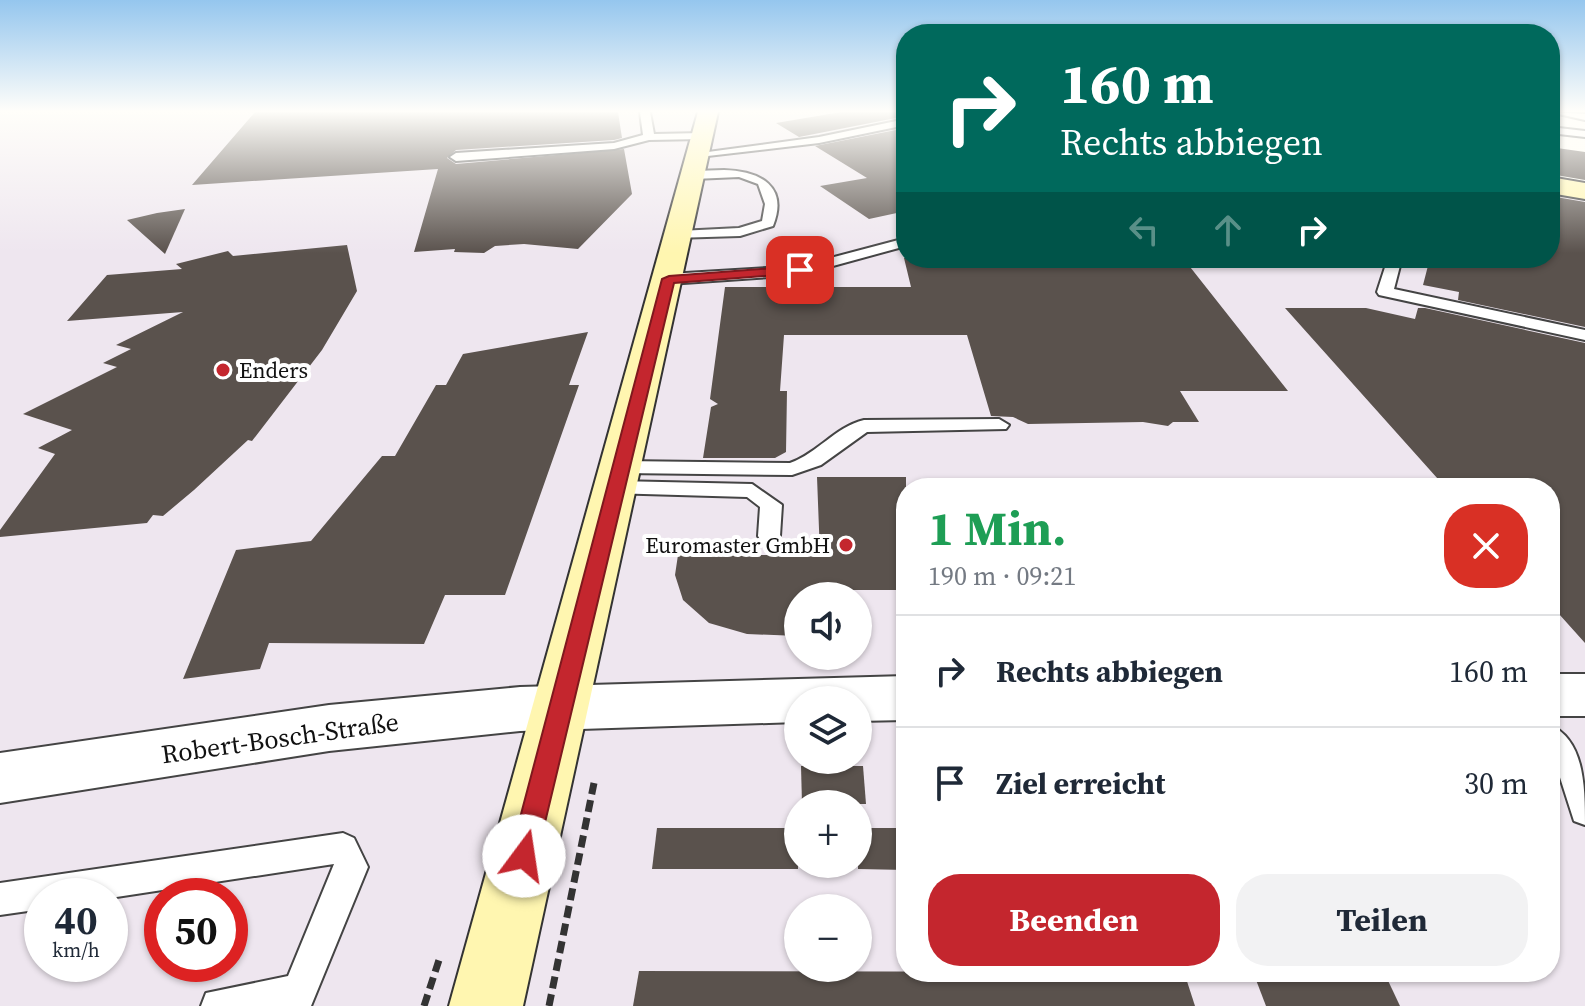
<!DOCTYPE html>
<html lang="de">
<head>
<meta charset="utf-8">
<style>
  :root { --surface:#fff; --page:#f2f2f3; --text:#1f2937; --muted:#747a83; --line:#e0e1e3; --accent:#c4262e }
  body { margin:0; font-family:"Source Serif 4",serif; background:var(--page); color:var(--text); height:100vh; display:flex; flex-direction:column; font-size:30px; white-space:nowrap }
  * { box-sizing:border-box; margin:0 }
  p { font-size:26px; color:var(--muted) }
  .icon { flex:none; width:44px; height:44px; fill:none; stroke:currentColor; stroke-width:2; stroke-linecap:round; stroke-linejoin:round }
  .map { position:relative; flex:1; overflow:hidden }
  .details { position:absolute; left:896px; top:478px; width:664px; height:504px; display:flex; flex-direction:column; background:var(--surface); border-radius:32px; box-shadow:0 2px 6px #0004 }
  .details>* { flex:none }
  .guide { position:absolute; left:896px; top:24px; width:664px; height:244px; border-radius:32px; box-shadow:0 2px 6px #0004; background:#00695c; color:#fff; overflow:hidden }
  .fabs { position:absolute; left:784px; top:582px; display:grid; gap:16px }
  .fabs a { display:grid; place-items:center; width:88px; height:88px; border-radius:50%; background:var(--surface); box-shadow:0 2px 6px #0004; font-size:40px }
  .speed { position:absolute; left:24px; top:878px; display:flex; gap:16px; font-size:40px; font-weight:700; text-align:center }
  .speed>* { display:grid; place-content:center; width:104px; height:104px; border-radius:50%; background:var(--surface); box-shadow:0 2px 6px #0004; line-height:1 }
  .speed small { font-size:20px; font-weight:400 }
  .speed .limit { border:12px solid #d22; background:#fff; color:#111 }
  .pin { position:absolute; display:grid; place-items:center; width:68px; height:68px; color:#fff; margin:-34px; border-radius:16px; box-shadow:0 4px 12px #0006 }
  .me { position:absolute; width:88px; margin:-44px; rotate:14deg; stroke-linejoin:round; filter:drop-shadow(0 0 6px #0008) }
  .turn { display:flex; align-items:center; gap:28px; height:168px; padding:0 32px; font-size:36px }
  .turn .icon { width:104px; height:104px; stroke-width:2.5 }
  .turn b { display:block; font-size:56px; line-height:68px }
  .lanes { display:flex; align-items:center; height:76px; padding:0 32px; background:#0003; justify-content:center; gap:40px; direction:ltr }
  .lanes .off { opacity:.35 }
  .round { display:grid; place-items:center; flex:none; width:84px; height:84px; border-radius:32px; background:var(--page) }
  .summary { display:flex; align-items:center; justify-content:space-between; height:136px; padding:0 32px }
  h1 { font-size:48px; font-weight:700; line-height:60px; color:#1e9e55 }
  .cta { display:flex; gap:16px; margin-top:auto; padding:16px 32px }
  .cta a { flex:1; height:92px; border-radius:32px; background:var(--accent); color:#fff; font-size:32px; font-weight:700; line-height:92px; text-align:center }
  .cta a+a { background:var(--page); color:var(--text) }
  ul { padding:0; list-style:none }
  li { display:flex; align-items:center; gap:24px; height:112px; padding:0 32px; border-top:2px solid var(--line) }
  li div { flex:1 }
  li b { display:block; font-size:30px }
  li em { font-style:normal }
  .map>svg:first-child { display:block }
  .industrial { fill:#eee6ef; fill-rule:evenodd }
  .building { fill:#5a524d }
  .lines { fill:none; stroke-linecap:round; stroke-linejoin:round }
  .lane-casing { stroke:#444; stroke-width:4 }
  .street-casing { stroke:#444; stroke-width:4 }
  .secondary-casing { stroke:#333; stroke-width:4 }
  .path { stroke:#333; stroke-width:7; stroke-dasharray:12 6; stroke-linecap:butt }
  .lane { fill:#fff; fill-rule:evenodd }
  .street { fill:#fff; fill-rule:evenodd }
  .secondary { fill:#fff6b0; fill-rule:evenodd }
  .route { fill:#c4262e; stroke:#7f191e; stroke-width:2 }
  .poi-dot { fill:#c4262e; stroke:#fff; stroke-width:3 }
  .labels { text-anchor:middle; stroke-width:8; stroke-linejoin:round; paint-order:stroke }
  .poi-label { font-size:22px; fill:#111; stroke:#fff; text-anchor:start }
  .near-street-label { font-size:26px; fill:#111; stroke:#fff }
</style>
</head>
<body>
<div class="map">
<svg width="1585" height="1006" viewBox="0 0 1585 1006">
  <rect width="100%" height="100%" fill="#fffdf5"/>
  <path class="industrial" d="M0,112H906V258H1550V176L1585,181V1006H0ZM906,488H1550V972H906ZM798,596H858V656H798ZM798,700H858V760H798ZM798,804H858V864H798ZM42,896H110V964H42ZM162,896H230V964H162ZM798,908H858V968H798Z"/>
  <g class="building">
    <path d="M255,112H618L622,138L614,140L456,150L447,158L456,164L624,149L632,194L578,249L524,244L495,246L484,253L454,252L455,249L414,252L438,169L192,185Z"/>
    <path d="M841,112H906V116L799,137L776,123Z"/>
    <path d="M906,128V211L869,219L820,186L867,178L815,146Z"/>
    <path d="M1550,147L1585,152V180L1550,174Z"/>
    <path d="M1550,196L1585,202V327L1458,300L1459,292L1423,285L1430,258H1550Z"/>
    <path d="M185,209L165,254L127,220L157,213Z"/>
    <path d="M347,245L357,291L322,350L252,441L248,440L194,490L163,516L153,515L147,523L0,537V530L55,454L38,448L72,430L23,414L117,367L103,363L131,349L116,345L183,312L67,321L107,275L182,269L176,264L228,251L233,256Z"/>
    <path d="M904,258H1183L1288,391H1180L1199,422H1173L1168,426L1143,422L1028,424L1013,417L991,416L967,335H784L780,391H787L786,452L775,458H703L711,407L718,404L710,399L725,287H911Z"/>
    <path d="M1285,308H1366L1415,319L1418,308H1425L1585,343V643L1550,604V488H1446Z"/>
    <path d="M588,332L569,385H579L505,595H445L424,644L269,643L260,669L183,679L236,550L311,541L382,456H395L436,385H446L463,354Z"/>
    <path d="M817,477H906V590H822V596H798V636L747,634L709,623L683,600L675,575L678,555H820Z"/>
    <path d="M801,766H863L866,804H802Z"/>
    <path d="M657,828H798V869H652Z"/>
    <path d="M858,828H906V870L858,869Z"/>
    <path d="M639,971L1184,972L1195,1006H633Z"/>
    <path d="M1253,972H1384L1400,1006H1266Z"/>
  </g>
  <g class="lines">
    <defs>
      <g id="lane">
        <path d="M640,112H650L654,134L702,133L708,136L702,139L649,140L614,149L456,161L450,157L456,153L614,143L643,135Z"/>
        <path d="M1550,112L1585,114V120Z"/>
        <path d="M906,119V125L819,143L699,157L693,154L819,137Z"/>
        <path d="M1550,127L1585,131V137L1550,133Z"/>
        <path d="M724,170C760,171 789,186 773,226L740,236L674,238V232L679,231L739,228L762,221L765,204L758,184L739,177L694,179L688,175L694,171Z"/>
        <path d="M906,238V246L800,275L669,284L661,279L669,274L800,266Z"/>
        <path d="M1388,258H1402L1394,289L1585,330V340L1379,295L1377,292Z"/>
        <path d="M999,419L1009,425L1006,429L867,432L821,465L792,475L622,473L612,467L622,461L790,463C818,453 835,427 864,420Z"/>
        <path d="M617,481L752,484L782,505L780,536L769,543L761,541L758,536L760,507L747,497L609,493L606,488Z"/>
        <path d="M1550,725C1585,740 1585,789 1585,825L1574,821L1556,765L1550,758Z"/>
        <path d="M343,833L354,838L368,867L311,1006H201L206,993L288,976L334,864L110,898L42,896V909L0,915V883Z"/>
      </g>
      <g id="street">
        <rect x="1550" y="674" width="35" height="42"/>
        <path d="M906,676V720L858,721V700H798V722L520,731L329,751L0,803V753L329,705L520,687Z"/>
      </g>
      <g id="secondary">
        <path d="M698,112H718L523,1006H449Z"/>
        <path d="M1550,177L1585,183V199L1550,193Z"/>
      </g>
    </defs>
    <use href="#lane" class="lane-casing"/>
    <use href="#street" class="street-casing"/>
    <use href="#secondary" class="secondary-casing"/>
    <g class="path">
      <path d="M424,1006L439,960"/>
      <path d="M549,1006L594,783"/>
    </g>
    <use href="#lane" class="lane"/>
    <use href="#street" class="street"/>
    <use href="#secondary" class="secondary"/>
  </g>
  <linearGradient id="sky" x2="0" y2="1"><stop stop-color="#95c6ee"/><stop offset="0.44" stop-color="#fffefa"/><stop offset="1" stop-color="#fffefa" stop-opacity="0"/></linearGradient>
  <rect width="1585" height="253" fill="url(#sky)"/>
  <path class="route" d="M800,266L804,268V273L674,283L537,856L533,865L524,868L514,865L510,856L662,279L669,276Z"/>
  <g class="poi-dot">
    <circle cx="223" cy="370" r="8"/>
    <circle cx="846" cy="545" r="8"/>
  </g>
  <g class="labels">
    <g class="poi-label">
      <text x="239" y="378">Enders</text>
      <text x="830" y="553" text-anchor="end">Euromaster GmbH</text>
    </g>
    <g class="near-street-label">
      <text transform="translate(280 738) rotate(-8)" y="9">Robert-Bosch-Straße</text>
    </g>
  </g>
</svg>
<div class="fabs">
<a><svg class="icon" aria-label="sound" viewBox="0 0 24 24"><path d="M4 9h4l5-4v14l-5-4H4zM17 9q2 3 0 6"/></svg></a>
<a><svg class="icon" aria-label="layers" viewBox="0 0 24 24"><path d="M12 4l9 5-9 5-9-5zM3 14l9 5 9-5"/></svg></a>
<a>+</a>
<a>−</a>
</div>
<div class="speed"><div>40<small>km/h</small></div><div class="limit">50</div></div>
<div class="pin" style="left:800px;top:270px;background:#d93025"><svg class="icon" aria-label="arrive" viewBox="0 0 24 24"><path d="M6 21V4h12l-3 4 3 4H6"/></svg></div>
<svg class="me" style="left:524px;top:856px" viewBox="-20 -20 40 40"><circle r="19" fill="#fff"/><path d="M0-13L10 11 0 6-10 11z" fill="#c4262e"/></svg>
<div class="guide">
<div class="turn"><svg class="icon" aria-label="right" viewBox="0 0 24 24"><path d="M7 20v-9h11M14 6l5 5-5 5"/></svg><div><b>160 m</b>Rechts abbiegen</div></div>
<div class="lanes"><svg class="icon off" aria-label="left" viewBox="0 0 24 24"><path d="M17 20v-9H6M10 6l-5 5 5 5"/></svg><svg class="icon off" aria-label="ahead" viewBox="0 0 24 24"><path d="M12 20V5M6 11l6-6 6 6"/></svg><svg class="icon" aria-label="right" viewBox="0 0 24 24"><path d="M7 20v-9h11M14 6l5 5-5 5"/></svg></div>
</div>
<section class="details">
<div class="summary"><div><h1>1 Min.</h1><p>190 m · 09:21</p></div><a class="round" style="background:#d93025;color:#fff"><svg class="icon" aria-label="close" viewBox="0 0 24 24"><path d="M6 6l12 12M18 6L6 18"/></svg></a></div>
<ul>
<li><svg class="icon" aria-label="right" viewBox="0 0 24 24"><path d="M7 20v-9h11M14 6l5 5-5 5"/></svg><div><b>Rechts abbiegen</b></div><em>160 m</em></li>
<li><svg class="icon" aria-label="arrive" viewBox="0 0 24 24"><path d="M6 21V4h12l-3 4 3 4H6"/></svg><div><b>Ziel erreicht</b></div><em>30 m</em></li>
</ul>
<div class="cta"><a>Beenden</a><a>Teilen</a></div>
</section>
</div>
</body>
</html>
